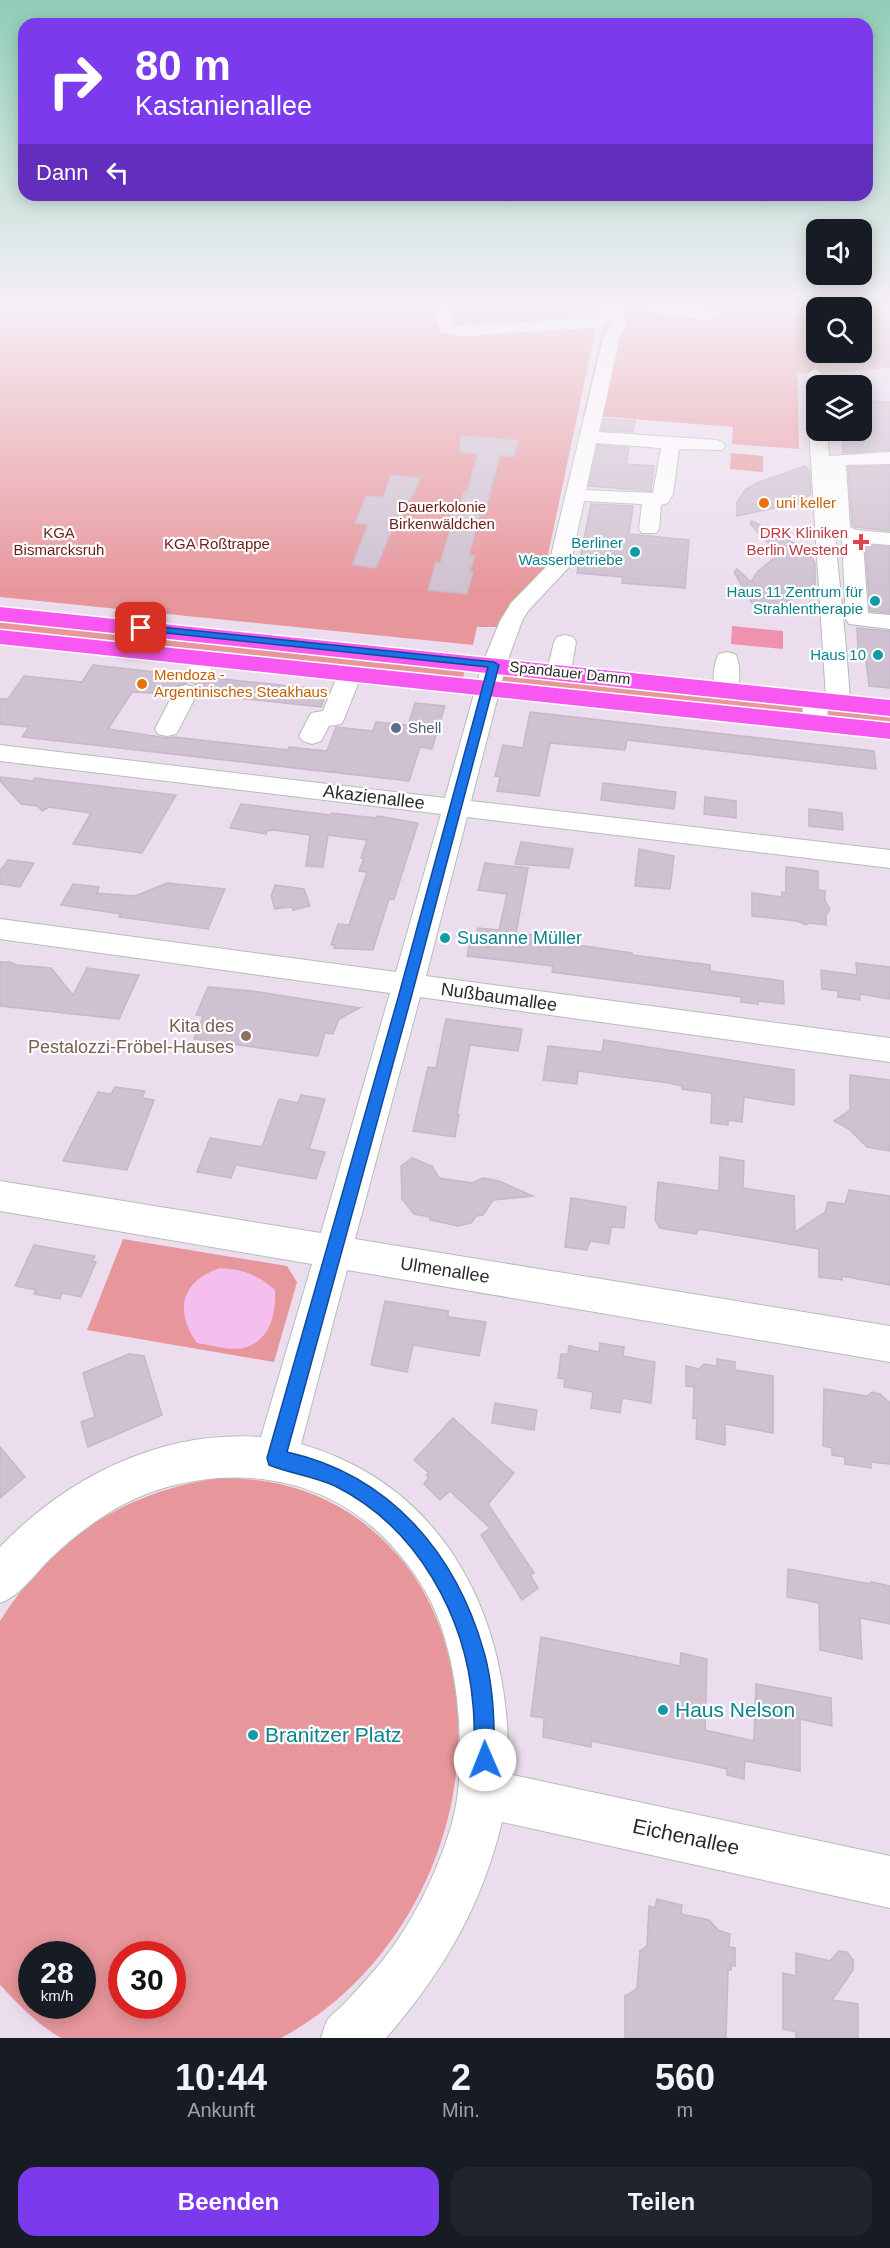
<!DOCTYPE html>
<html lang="de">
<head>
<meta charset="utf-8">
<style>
  :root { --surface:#171b24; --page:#20242c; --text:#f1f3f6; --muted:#9ea1a6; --accent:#7c3aed }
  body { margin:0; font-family:Helvetica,sans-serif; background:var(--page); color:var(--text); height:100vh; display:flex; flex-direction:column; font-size:22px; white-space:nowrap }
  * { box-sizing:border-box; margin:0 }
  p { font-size:20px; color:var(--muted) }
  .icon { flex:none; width:33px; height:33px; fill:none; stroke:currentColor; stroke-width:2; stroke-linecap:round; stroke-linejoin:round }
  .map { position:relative; height:2038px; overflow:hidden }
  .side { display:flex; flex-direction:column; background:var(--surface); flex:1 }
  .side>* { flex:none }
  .hud { position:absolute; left:18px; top:18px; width:855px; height:183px; border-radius:18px; box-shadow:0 3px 15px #0003; background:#7c3aed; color:#fff; overflow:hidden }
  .tools { position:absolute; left:806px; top:219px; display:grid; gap:12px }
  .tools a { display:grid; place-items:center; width:66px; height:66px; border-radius:12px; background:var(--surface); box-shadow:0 3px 15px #0003; font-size:30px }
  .speed { position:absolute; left:18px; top:1941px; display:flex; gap:12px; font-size:30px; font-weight:700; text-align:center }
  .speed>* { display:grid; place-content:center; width:78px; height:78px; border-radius:50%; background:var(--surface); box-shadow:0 3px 15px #0003; line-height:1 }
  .speed small { font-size:15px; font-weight:400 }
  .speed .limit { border:9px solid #d22; background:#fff; color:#111 }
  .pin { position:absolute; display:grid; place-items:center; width:51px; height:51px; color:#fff; margin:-26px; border-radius:12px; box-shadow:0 3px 9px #0006 }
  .me { position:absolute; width:66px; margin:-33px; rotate:359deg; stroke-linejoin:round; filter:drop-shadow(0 0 4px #0008) }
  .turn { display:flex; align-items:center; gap:21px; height:126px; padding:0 18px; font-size:27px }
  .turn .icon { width:78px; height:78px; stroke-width:2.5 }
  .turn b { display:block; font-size:42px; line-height:51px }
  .then { display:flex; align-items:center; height:57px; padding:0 18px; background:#0003; gap:12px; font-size:22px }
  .eta { display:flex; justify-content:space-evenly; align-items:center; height:102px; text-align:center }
  .eta b { font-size:36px; font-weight:700; line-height:42px }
  .action { display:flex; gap:12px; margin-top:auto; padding:12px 18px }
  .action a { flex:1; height:69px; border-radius:18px; background:var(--accent); color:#fff; font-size:24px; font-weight:700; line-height:69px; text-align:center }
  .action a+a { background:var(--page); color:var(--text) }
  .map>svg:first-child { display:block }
  .green { fill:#e7979c; fill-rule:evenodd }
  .sand { fill:#f4bfee }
  .cemetery { fill:#d9b3bb }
  .pitch { fill:#ef92ae }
  .building { fill:#cfc1d0; stroke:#c8b6ca; stroke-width:1.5 }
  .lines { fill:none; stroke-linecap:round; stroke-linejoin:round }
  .minor-casing { stroke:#b1c0b2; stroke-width:2 }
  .major-casing { stroke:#fff; stroke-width:3 }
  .minor { fill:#fff; fill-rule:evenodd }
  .major { fill:#f858f1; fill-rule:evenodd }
  .route { fill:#1a73e8; stroke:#114b97; stroke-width:1.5 }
  .food-dot { fill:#e8710a; stroke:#fff; stroke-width:2 }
  .health-dot { fill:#e0444e; stroke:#fff; stroke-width:2 }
  .culture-dot { fill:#0f9aa8; stroke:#fff; stroke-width:2 }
  .service-dot { fill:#5c6f8a; stroke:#fff; stroke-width:2 }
  .education-dot { fill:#8d6e63; stroke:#fff; stroke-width:2 }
  .labels { text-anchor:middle; stroke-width:4.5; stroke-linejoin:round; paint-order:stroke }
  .far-food-label { font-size:15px; fill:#c56008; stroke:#fff; text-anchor:start }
  .far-park-label { font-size:15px; fill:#6d1c17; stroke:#fff }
  .far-health-label { font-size:15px; fill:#be3a42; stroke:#fff; text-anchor:end }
  .far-culture-label { font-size:15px; fill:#0d838f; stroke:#fff; text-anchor:end }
  .far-street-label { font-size:15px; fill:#2b2b2b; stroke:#fff }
  .far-service-label { font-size:15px; fill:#4e5e75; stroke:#fff; text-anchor:start }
  .street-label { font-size:18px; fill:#2b2b2b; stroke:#fff }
  .culture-label { font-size:18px; fill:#0d838f; stroke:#fff; text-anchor:start }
  .education-label { font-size:18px; fill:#785e54; stroke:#fff; text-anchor:end }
  .near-culture-label { font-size:21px; fill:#0d838f; stroke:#fff; text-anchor:start }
  .near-street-label { font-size:21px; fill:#2b2b2b; stroke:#fff }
</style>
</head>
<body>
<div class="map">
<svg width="890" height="2038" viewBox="0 0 890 2038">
  <rect width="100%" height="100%" fill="#ebddee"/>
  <g class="green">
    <path d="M0,306H420L405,334L596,327L545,569L502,627H477L473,645L0,597Z"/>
    <path d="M609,306H682L816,314V352L821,353L823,374L797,373L799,449L732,444L733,427L583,415Z"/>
    <path d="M731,453L763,456V472L730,469Z"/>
    <path d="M0,618L466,666L462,681L0,633Z"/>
    <path d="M503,671L803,703L807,716L500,683Z"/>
    <path d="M824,707L890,713V726L826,719Z"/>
    <path d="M123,1239L287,1266L297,1282L274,1362L87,1330Z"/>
    <path d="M221,1478C287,1478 345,1499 391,1548C425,1583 445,1629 453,1677C479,1817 407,1971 281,2038H61C37,2024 19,2005 0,1985V1621C51,1540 126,1490 221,1478ZM32,1954H82V2006H32ZM122,1954H172V2006H122Z"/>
  </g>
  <path class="sand" d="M220,1268C245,1270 256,1274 275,1290C276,1313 271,1340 244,1348C230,1351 211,1345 197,1343C174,1311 181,1281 220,1268Z"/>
  <path class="cemetery" d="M682,306H890V368L823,374L821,353L861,352V308H816V314Z"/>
  <g class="pitch">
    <path d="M420,306H609L604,327L408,339L405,334Z"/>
    <path d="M732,626L783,631V649L731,644Z"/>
  </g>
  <g class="building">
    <path d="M868,401L890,402V450L843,453L842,430H861V407L869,408Z"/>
    <path d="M604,419L635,421L633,432L602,430Z"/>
    <path d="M461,436L518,440L514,457L500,455L484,516L480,515L469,555L475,556L470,571L473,572L467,594L428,590L436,562L440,563L452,524L449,523L453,505H459L464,491H467L478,454L460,452Z"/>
    <path d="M598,445L629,448L626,464L654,466L651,491L589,486Z"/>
    <path d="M805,466L809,470L811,493L802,502L737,516V502L746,489L759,482Z"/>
    <path d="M890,466V531L855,527L852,524L848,467Z"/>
    <path d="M391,475L421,478L399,522H395L376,568L352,565L368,524L355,523L366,496L383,497Z"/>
    <path d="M591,504L633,506L629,534L689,540L685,588L622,583L623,577L577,573Z"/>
    <path d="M752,521L807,550L815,563V585L807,593L777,605L783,611L764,615L757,612L734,572L737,569L751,582L758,571L779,554L750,524Z"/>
    <path d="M865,545L890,547V613L870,611Z"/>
    <path d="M857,628L890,631V688L869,686L865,652L858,651Z"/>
    <path d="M93,665L182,675L187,683L176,686L170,694L132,692L108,729L167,738L174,737L288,750L289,747L327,751L336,727L373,731L376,722L408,725L415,703L445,706L432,749L420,747L409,781L22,737L29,727L0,724V699H8L24,676L82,682Z"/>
    <path d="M209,678H214L328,690L321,707L200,694L195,685L205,683Z"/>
    <path d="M530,712L874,751L876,769L627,740L625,750L550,743L539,796L497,791L500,777L495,776L503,745L523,748Z"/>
    <path d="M0,777L33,781L35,778L176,795L142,853L73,844L91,813L49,807L42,811L38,806L21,804L0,781Z"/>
    <path d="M603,783L676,792L674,809L601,800Z"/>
    <path d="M705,797L736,801V818L704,814Z"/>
    <path d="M241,804L331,815L332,813L375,818L378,816L418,823L394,899H389L373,950L334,948L335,945H331L338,924L349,925L367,872L359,871L364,858H361L367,840L328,835L323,867L306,866L310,835L274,830L267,831L266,834L230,828Z"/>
    <path d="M809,809L842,813L843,830L809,826Z"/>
    <path d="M521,842L573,849L569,868L515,864Z"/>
    <path d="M639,849L674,856L670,889L635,886Z"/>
    <path d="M8,860L34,863L20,887L0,884V871Z"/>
    <path d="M485,863L528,868L516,933L532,935L531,943L568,948L569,946H584L632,953V955L710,965V971L783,981L784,1004L758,1001V1004L741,1002V997L552,972L553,966L467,956L472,934H476L478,928L499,930L507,894L478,890Z"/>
    <path d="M786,867L818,871V890L825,891V900L830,910L826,915V925L809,923L806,925L797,921L752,916V893L782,897V892L786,893Z"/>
    <path d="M167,883L225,889L208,929L119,917L121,914L61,905L73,884L99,887L97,893L135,896Z"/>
    <path d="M275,885L304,889L310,906L293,910L292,907L275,909L271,896Z"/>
    <path d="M0,962H10L17,965L51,968L73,995L87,968L139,975L119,1019L0,1006Z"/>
    <path d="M856,963L890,967V999L860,994V1000L838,997V991L822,989L821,970L857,975Z"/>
    <path d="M208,987L252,991L360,1008L339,1019L333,1034L325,1033L318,1056L194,1039L203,1016L196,1015Z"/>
    <path d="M446,1019L522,1029L518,1051L470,1045L457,1115H459L455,1137L413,1131L428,1067L436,1068Z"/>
    <path d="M604,1040L794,1070V1105L744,1097L742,1122L728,1120V1125L711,1123L712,1093L682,1089V1086L669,1083L578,1071L577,1084L543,1080L548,1046L602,1052Z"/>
    <path d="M850,1075L890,1080V1151L867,1147L849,1129L834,1121L850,1110Z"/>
    <path d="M115,1087L145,1091L142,1098L154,1100L127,1170L63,1161L98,1092L111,1094Z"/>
    <path d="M301,1095L325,1099L309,1149L325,1152L316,1179L236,1165L231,1178L197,1172L210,1138L262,1147L279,1099L298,1103Z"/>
    <path d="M720,1157L744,1161L743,1188L794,1196L795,1232L825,1212L828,1202L845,1204L849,1190L890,1196V1285L842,1276V1280L819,1277V1249L699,1229L696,1234L660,1228L655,1220L658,1182L719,1191Z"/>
    <path d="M412,1158L432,1166L439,1178L472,1183L483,1178L499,1181L533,1196L493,1200L483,1215L476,1216L471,1223L458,1226L430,1220V1217L414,1214L402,1199L401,1166Z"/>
    <path d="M571,1198L626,1207L624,1228L611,1227L609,1244L590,1241L587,1250L565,1247Z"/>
    <path d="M34,1245L95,1256L92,1261L96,1262L81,1297L62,1293L60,1299L34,1294L36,1290L15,1286Z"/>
    <path d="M385,1301L448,1311V1317L486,1322L479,1356L413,1345L407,1372L371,1365Z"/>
    <path d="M600,1343L624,1347L623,1356L655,1362L651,1403L622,1398L620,1413L591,1408L593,1392L564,1387L565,1379L558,1378L561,1354H568L569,1346L599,1352Z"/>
    <path d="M129,1354L144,1356L162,1415L88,1447L81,1422L95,1417L83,1373Z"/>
    <path d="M717,1359L735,1362V1370L773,1376V1433L725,1424V1445L696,1439L697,1419L693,1418L694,1387L686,1386V1366L699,1369L704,1364L717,1366Z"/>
    <path d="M824,1389L867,1396L872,1392L880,1394L890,1403V1464L871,1462V1468L845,1464V1457L832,1455V1448L823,1446Z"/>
    <path d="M495,1403L537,1410L534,1430L492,1423Z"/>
    <path d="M453,1418L514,1473L488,1504L534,1573L530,1575L538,1588L522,1600L481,1535L490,1528L450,1491L440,1500L424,1484L429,1477L426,1475L429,1473L414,1460Z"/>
    <path d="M0,1447L25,1477L0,1498Z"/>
    <path d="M788,1569L871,1584V1582L890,1586V1624L860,1618L862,1659L820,1650L819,1603L787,1597Z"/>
    <path d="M541,1637L680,1666L681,1653L707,1659L705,1730L754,1741L756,1684L831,1698L832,1726L800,1719V1771L745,1761L744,1779L727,1775V1769L706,1764L591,1741V1747L543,1737L544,1718L531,1716Z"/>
    <path d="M657,1899L682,1905L681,1914L709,1920L718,1930L730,1934L729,1947L735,1948V1966L731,1965V1970H728L726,2038H625V1996L637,1989L640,1951L647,1946L649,1906L655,1908Z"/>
    <path d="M839,1951L847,1952L853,1960V1970L832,2000L858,2004V2038H796V2032L783,2029V1973L796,1976V1953L830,1961Z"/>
  </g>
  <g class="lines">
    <defs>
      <g id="minor">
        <path d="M434,306H449L454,325L459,326L594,318L597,306H627L623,310L626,326L620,335L599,432L716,440L722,442L725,446L722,450L679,449L673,494L668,503L661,505L659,529L656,533H642L639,529L642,504L584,501L570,566L528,611L522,621L506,665L471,801L890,850V868L467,817L426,976L890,1038V1062L420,997L355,1239L890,1326V1362L347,1270L301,1444C451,1488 513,1626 508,1774L890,1856V1908L502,1822C481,1908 443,1972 386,2038H321C323,2032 325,2024 328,2019C332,2014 338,2010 343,2005C356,1991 370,1976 383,1960C412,1923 433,1881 448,1836C461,1799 461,1760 459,1721C457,1688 451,1655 440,1623C430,1594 412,1568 392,1546C334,1482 250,1464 167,1487C123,1499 85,1526 52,1557C34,1574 23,1594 0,1603V1547C68,1476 162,1430 261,1437L312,1264L0,1211V1181L321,1233L390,993L0,939V919L396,972L441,814L0,761V745L445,798L482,665L500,621L511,603L549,564L604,335L610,326L609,321L606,325L601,327L459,336L441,332ZM596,443L661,448L653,493L586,490Z"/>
        <path d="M638,306C655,305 706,303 717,315L709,320L646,311Z"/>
        <path d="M815,369L823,374L824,386H816V405L810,404L807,400V374Z"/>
        <path d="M816,425V430H827L829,456L890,452V464L846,465L850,527L856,530L890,533V545L863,543L868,613L890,615V629L849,624L846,619L842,539L835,536C840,591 847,646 850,702L847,707L838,709L829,707L827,704L828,723L825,728L816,730L807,728C802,720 801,703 806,695L815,693L824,695L826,698L809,430Z"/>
        <path d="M565,635L573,637L576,642L571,671L567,676L559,678L551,676L547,671L554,642L557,637Z"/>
        <path d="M205,652L213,654L217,659L204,681L196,683L188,681L184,676L197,654Z"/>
        <path d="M727,652L735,654C741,663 741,686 734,695L726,697L718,695C711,686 713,663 719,654Z"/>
        <path d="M350,667L358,669L362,674L344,719L341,724L329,726L321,741L312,744L303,741L299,736L311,713L323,711L338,674L342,669Z"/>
        <path d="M186,685L194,687L198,692L179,729L176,734L167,736L158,734L155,729L174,692L178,687Z"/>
      </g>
      <g id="major">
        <path d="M0,607L890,700V716L0,621Z"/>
        <path d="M0,630L890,723V739L0,644Z"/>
      </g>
    </defs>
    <use href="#minor" class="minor-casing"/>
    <use href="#major" class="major-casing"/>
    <use href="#minor" class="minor"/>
    <use href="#major" class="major"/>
  </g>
  <linearGradient id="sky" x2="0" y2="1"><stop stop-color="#8fceb6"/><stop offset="0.52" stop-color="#f6f0f7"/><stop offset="1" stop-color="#f6f0f7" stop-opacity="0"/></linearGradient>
  <rect width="890" height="591" fill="url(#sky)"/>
  <path class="route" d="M141,625L494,662L499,665L411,998L287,1452C390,1475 456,1553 484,1652C494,1687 494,1724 495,1760L492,1768L485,1771L477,1768L474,1760C474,1742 475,1723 473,1705C466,1616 417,1527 335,1486C314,1476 291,1474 269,1465L267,1458L398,998L488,667L138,630L136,628Z"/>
  <g class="food-dot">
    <circle cx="764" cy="503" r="6"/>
    <circle cx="142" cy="684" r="6"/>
  </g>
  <path class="health-dot" d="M858 533h6v6h6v6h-6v6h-6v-6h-6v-6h6z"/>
  <g class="culture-dot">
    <circle cx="635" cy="552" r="6"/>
    <circle cx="875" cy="601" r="6"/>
    <circle cx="878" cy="655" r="6"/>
    <circle cx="445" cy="938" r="6"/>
    <circle cx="663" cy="1710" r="6"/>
    <circle cx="253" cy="1735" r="6"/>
  </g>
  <circle class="service-dot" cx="396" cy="728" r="6"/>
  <circle class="education-dot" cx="246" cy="1036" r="6"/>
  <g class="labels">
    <g class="far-food-label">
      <text x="776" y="508">uni keller</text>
      <text x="154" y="680">Mendoza -<tspan x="154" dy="17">Argentinisches Steakhaus</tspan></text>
    </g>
    <g class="far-park-label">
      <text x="442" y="512">Dauerkolonie<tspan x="442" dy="17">Birkenwäldchen</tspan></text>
      <text x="59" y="538">KGA<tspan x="59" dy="17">Bismarcksruh</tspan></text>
      <text x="217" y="549">KGA Roßtrappe</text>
    </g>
    <g class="far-health-label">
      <text x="848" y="538">DRK Kliniken<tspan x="848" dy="17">Berlin Westend</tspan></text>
    </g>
    <g class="far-culture-label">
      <text x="623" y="548">Berliner<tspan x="623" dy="17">Wasserbetriebe</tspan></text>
      <text x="863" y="597">Haus 11 Zentrum für<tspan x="863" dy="17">Strahlentherapie</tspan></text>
      <text x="866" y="660">Haus 10</text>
    </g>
    <g class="far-street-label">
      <text transform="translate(570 673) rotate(6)" y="5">Spandauer Damm</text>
    </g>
    <g class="far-service-label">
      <text x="408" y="733">Shell</text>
    </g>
    <g class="street-label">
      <text transform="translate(374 797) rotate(7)" y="6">Akazienallee</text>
      <text transform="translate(499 997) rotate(8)" y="6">Nußbaumallee</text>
      <text transform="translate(445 1270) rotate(9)" y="6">Ulmenallee</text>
    </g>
    <g class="culture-label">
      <text x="457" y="944">Susanne Müller</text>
    </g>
    <g class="education-label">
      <text x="234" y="1032">Kita des<tspan x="234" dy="21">Pestalozzi-Fröbel-Hauses</tspan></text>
    </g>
    <g class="near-culture-label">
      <text x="675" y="1717">Haus Nelson</text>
      <text x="265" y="1742">Branitzer Platz</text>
    </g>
    <g class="near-street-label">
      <text transform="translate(686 1837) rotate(12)" y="7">Eichenallee</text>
    </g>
  </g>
</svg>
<div class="tools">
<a><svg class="icon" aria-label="sound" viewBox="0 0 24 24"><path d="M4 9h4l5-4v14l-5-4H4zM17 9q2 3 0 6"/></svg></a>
<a><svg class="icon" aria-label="search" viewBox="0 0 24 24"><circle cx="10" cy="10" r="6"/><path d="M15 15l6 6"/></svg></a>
<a><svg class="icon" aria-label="layers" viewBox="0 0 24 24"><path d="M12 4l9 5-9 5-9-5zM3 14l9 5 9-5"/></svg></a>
</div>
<div class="speed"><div>28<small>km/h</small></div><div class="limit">30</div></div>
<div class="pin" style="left:141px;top:628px;background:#d93025"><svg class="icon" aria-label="arrive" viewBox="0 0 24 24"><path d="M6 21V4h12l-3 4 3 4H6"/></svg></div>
<svg class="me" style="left:485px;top:1760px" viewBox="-20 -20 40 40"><circle r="19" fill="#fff"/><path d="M0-13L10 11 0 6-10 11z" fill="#1a73e8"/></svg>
<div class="hud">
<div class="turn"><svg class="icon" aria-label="right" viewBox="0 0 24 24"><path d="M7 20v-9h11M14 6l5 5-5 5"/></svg><div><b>80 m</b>Kastanienallee</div></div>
<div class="then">Dann<svg class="icon" aria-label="left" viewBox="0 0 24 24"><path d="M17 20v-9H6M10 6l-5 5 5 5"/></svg></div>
</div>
</div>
<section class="side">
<div class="eta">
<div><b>10:44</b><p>Ankunft</p></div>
<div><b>2</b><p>Min.</p></div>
<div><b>560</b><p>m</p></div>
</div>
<div class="action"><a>Beenden</a><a>Teilen</a></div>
</section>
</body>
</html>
